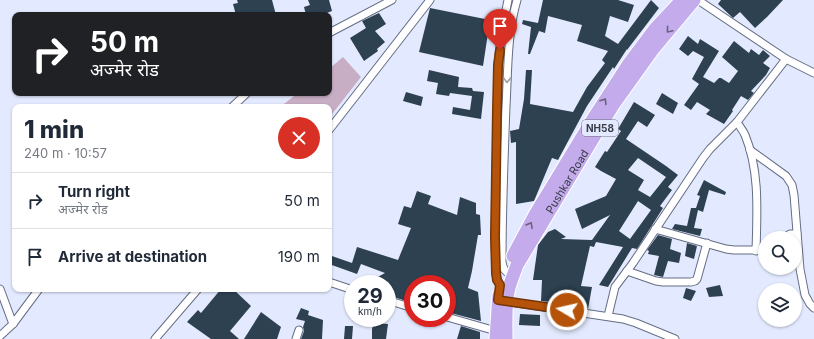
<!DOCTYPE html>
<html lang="en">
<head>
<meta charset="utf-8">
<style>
  :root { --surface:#fff; --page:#f6f6f7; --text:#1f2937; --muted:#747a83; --line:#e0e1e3 }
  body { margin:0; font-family:Inter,"Noto Sans Devanagari",sans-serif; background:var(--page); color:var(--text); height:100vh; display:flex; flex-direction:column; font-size:15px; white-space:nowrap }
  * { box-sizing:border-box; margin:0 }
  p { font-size:13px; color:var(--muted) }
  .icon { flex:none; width:22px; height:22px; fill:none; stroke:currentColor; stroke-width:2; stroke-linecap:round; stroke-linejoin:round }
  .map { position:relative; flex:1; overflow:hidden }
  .panel { position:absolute; left:12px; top:104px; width:320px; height:188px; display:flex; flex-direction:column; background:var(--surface); border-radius:8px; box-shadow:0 1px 3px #0004 }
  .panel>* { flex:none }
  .guide { position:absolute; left:12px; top:12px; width:320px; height:84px; border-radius:8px; box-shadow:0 1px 3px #0004; background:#202124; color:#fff; overflow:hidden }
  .controls { position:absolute; left:758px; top:231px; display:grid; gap:8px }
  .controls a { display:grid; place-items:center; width:44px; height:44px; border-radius:50%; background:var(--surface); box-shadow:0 1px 3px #0004; font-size:20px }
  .speed { position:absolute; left:344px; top:275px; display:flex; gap:8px; font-size:20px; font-weight:700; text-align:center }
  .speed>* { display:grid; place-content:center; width:52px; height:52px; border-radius:50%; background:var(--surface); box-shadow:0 1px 3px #0004; line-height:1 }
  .speed small { font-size:10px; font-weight:400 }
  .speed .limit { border:6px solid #d22; background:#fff; color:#111 }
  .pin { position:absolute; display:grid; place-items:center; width:34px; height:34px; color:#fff; margin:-41px -17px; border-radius:50% 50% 50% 0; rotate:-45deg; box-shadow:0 0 4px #0007 }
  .pin .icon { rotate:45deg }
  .me { position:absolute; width:44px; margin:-22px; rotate:279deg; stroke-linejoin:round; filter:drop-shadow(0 0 3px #0008) }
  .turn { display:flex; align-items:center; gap:14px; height:84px; padding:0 12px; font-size:18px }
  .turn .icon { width:52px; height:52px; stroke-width:2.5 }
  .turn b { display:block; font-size:28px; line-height:34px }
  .round { display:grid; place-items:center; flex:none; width:42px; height:42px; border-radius:21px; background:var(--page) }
  .head { display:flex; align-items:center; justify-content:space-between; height:68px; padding:0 12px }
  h1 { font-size:24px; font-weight:800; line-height:30px }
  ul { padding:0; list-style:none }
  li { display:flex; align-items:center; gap:12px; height:56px; padding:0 12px; border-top:1px solid var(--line) }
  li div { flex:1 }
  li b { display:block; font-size:15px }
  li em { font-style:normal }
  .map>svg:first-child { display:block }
  .green { fill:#c7aec4 }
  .building { fill:#2d4150; fill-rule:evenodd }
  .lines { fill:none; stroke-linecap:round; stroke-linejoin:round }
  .street-casing { stroke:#656d84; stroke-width:9 }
  .highway-casing { stroke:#fff; stroke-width:15 }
  .street { stroke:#fff; stroke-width:7 }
  .highway { stroke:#c3abec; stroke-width:13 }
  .oneway { stroke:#696380 }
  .oneway2 { stroke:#9c9ea2 }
  .route-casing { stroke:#753606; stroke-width:10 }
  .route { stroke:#b45309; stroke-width:7 }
  .labels { text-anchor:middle; stroke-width:4; stroke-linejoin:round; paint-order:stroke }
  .shield { fill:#e3eaff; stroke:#6b707e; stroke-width:1 }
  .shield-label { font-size:10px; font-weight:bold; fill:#383c46 }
  .street-label { font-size:11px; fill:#383c46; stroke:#e3eaff }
</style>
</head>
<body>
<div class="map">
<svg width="814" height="339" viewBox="0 0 814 339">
  <rect width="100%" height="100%" fill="#e3eaff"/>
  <path class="green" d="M343,57L361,77L329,118V107H280L298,93H329V69Z"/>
  <g class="building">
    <path d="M237,0H272L276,15H236L233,4L238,3Z"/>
    <path d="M308,0H329L332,11L322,15H306L304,7L310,5Z"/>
    <path d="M543,0H618L634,5L628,22L610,16L605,36L618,44L651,0L659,8L627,50V49L614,69L613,67L587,106L558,160L552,158L534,201L516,204V142L511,143L510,131L519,129L524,99L526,70H532L530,104L573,112L587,87L605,63L602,60L608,51L577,41L582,25L548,16L545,33L539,31L530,54H528L531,27L522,24L523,20L538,23Z"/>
    <path d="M721,0H783L767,17L755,28L740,12L733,18L718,4Z"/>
    <path d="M430,8L490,20L483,66L419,52Z"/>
    <path d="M379,13L386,24L375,31L385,42L377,49L378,51L364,61L350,38L366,28L362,21Z"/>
    <path d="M688,36L698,44L700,39L719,51L703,77L714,83L719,78H721L729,83L738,71L722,57L734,41L749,53L751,49L759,55L763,50L770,56L763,63L770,68L766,75L751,91L754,93L748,100L741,96L732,110L733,111L724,124L706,114L710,110L697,102L691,110L684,105L699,84L692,79L704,57L693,51L688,56L679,49Z"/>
    <path d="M429,70L459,77L458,87L472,88L473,91L484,92L481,119L452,114L453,107L470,110L472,96L450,93L449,96L436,94L438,83L427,81Z"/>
    <path d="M406,92L423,97L421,106L403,101Z"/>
    <path d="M662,93L678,103L673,114L656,104Z"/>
    <path d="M634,102L655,115L647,127L638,121L626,139L666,166L678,175L668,187L672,190L660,206L663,208L637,249L632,248L608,287L599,285L623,247L596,242L594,247L590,246L581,286L592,287L588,309L575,307L576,295L562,294L561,303L541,301L542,280H533L538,245L548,232L555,229L566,237L561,239L592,240L610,215L582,229L575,209L606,196L616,179L601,171L595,167L605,151L607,152L621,131L618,129ZM638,158L666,177L650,197L638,190L644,180L628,170ZM638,201L651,210L630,239L619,231Z"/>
    <path d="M704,180L726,192L725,195L709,190L703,212L698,210L694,228L702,229L700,236L672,229L675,224L687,226L691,208H696L700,196L697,195Z"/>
    <path d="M417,191L431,196L428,204L457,215L460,197L476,203V214L480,215L481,235H478L472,271L468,288L478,292L481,321L447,312V284H413V303L387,295V284H365L385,273L361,264L357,274L329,264V255L352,263L357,247L398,260L411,228L398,224L404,206L411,208Z"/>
    <path d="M658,235L672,239L670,249L681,253L679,263L668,261L663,277L654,275L659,256L648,254L649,251L647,250Z"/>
    <path d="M687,243L697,246L694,259L685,256Z"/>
    <path d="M720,285L723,296L709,297L706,288Z"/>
    <path d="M686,288L696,291L691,301L683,298Z"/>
    <path d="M221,289H233L251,306L230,331L239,339H211L187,322L198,310L201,313Z"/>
    <path d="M301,308L309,311L308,315L323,320L322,339H301L304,331L303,327L305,321L296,319Z"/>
    <path d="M261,312L281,327L277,339H244Z"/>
    <path d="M520,314L540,315V326L519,325Z"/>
    <path d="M374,323L388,324L386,339H372V329Z"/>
    <path d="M345,326H353L352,339H344Z"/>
    <path d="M461,326L480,332V339H457Z"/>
  </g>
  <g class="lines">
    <defs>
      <g id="street">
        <path d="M508,0L501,35L498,65L495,237L496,273L497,280L500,285L508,290"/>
        <path d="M698,0L786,59L814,73"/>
        <path d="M329,33L392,0"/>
        <path d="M232,107L247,93"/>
        <path d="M737,122C739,126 743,130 745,135C760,171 757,213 756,251"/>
        <path d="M329,130L430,0"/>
        <path d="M750,150L786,176L792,185L794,195L800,269L805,295L810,304L814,308"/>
        <path d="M655,229L726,249L734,250H765"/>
        <path d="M784,238L790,234H797"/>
        <path d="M627,271L656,281L663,282H691L695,281L697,279L707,243"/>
        <path d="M512,276C506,272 503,270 502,262C502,210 504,158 506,106C508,71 507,34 517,0"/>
        <path d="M329,282L353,290"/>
        <path d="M0,289L13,324"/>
        <path d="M387,300L413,308"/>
        <path d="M504,301L623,319L636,323L675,339"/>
        <path d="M608,316L615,287L633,263L703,158L710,149L737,122L786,59"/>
        <path d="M447,317L496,331"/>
        <path d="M0,336L13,324L39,289"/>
        <path d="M155,339L198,289"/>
        <path d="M296,339L299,330"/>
      </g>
      <g id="highway">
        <path d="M513,256L536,213L593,119L628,65L655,29L682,0"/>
        <path d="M496,339L499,295"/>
        <path id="s1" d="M506,339C506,323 505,307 508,292C510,282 514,274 517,265L613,105L653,49L694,0"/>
      </g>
    </defs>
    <use href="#street" class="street-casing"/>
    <use href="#highway" class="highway-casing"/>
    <use href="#street" class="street"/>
    <use href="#highway" class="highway"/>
  </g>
  <defs><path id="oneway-chevron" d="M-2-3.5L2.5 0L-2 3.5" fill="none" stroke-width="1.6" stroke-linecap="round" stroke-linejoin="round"/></defs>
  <g class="oneway">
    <use href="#oneway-chevron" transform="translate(669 30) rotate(130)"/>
    <use href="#oneway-chevron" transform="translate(604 101) rotate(-58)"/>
    <use href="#oneway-chevron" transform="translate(530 225) rotate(-61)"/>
  </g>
  <use class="oneway2" href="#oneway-chevron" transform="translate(507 80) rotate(92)"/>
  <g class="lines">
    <defs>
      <path id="route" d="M500,50L498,65L497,110L495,237L496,273L497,280L500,285L498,300L567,310"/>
    </defs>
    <use href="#route" class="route-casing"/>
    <use href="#route" class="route"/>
  </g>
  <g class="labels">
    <rect class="shield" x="582" y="120" width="36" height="16" rx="3"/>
    <g class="shield-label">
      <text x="600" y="132">NH58</text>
    </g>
    <g class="street-label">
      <text dy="4" stroke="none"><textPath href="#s1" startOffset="173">Pushkar Road</textPath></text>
    </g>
  </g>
</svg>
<div class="controls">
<a><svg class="icon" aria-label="search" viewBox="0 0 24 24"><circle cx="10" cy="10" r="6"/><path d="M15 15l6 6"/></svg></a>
<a><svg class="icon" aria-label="layers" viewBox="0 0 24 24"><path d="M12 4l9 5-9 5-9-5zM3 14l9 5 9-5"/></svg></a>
</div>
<div class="speed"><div>29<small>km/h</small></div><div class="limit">30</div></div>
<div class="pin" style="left:500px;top:50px;background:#d93025"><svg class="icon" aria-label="arrive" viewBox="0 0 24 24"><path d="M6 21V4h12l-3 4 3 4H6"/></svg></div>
<svg class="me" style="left:567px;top:310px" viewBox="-20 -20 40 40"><circle r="17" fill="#b45309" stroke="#fff" stroke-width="3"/><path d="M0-11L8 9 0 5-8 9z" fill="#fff"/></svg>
<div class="guide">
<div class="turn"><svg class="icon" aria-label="right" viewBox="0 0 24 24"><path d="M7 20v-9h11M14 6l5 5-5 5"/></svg><div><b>50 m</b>अज्मेर रोड</div></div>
</div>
<section class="panel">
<div class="head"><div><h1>1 min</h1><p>240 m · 10:57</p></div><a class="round" style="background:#d93025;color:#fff"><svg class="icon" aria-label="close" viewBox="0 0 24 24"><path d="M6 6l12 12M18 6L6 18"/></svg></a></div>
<ul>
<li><svg class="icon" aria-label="right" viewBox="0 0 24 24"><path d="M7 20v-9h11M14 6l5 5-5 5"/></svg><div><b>Turn right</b><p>अज्मेर रोड</p></div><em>50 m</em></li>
<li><svg class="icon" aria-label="arrive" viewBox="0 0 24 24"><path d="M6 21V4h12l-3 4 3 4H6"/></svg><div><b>Arrive at destination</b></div><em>190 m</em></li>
</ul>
</section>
</div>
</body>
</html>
